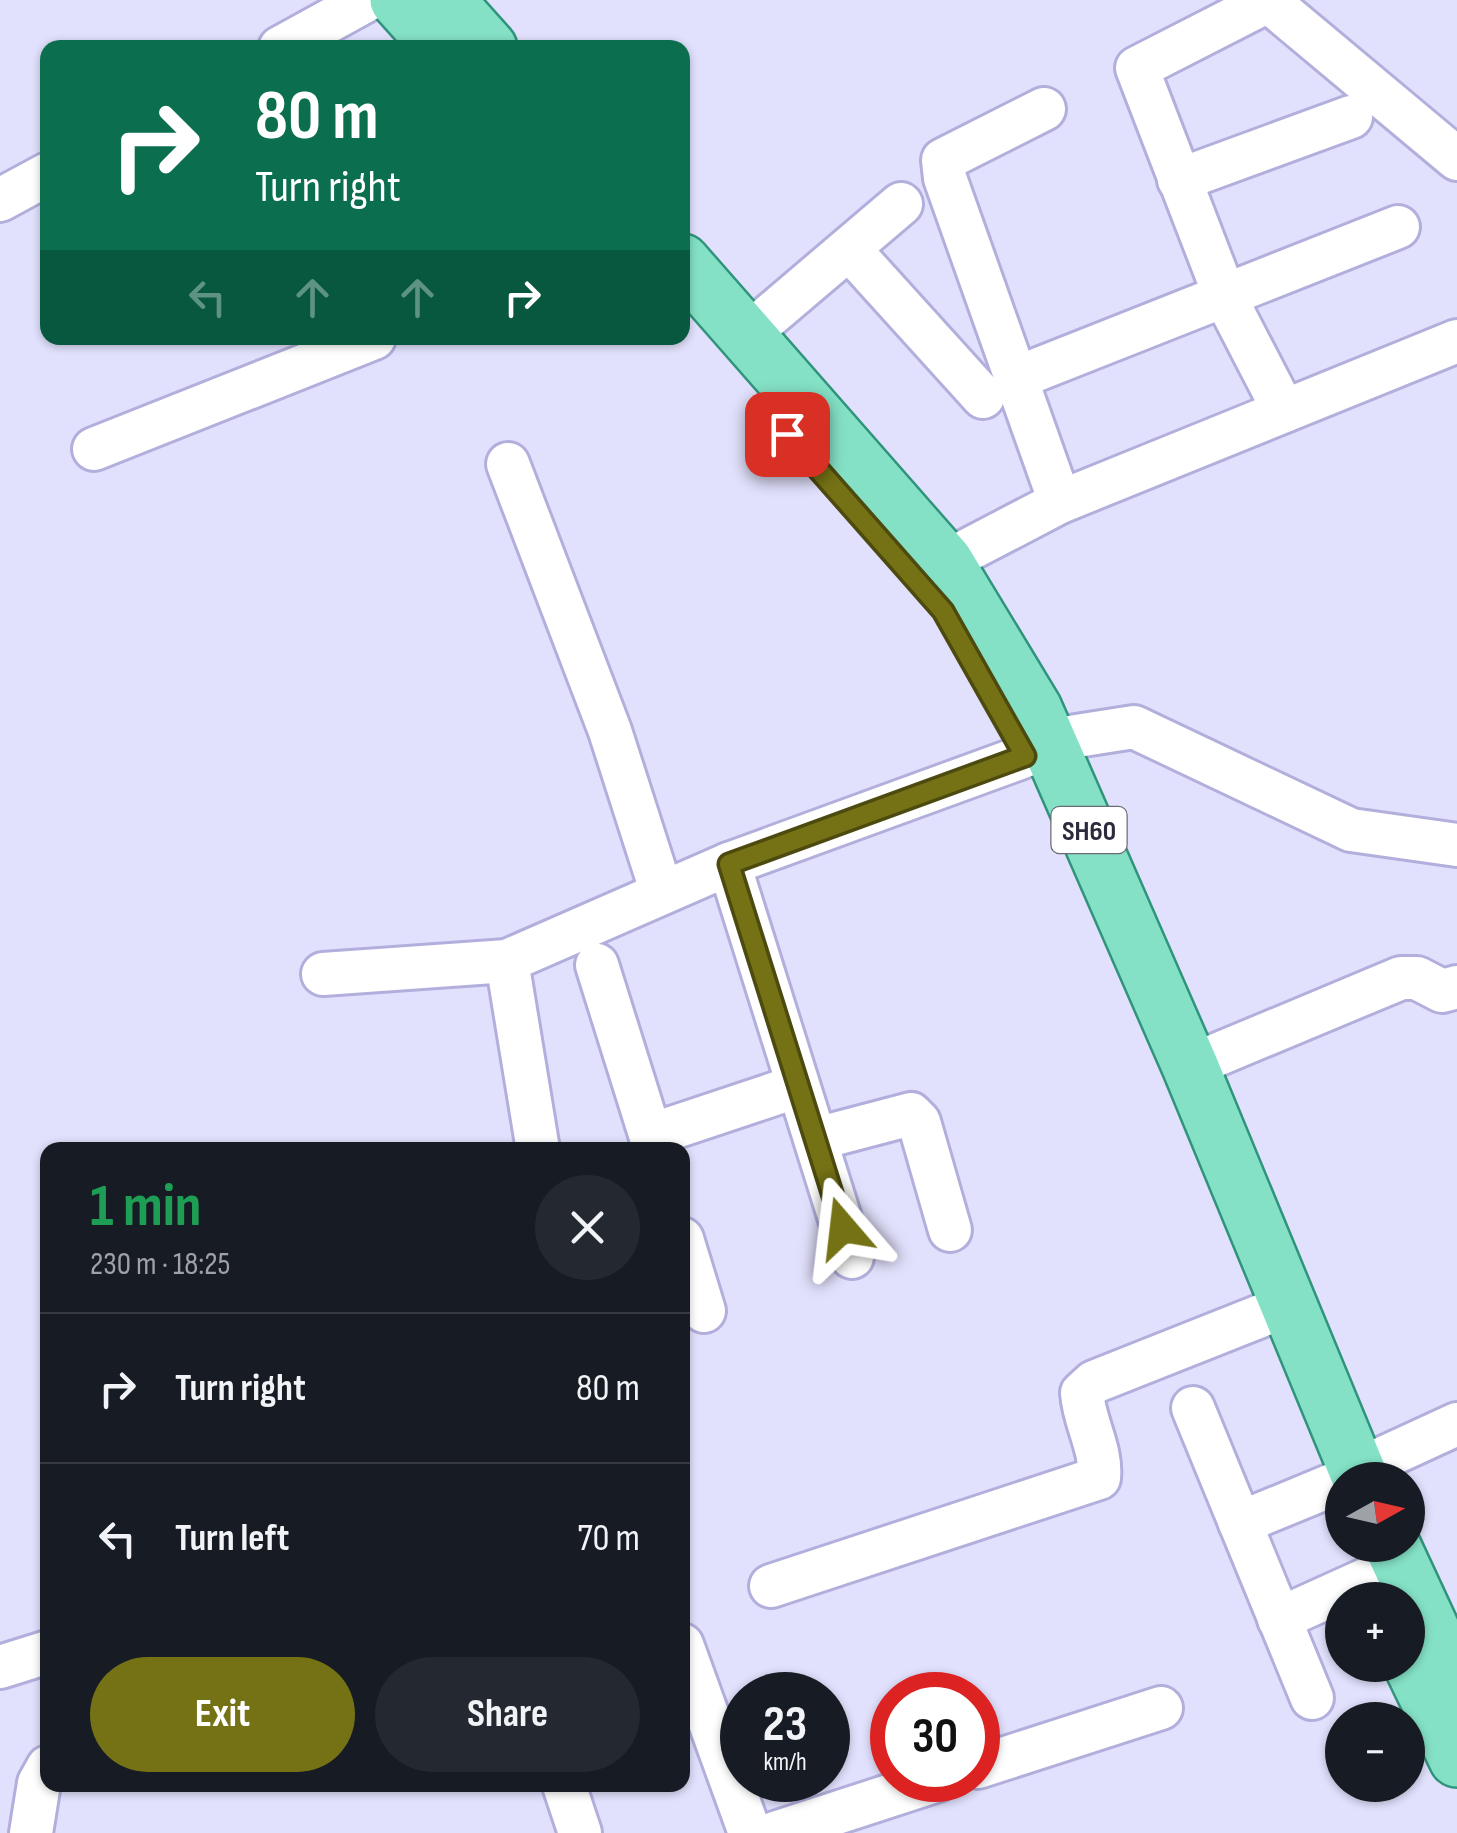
<!DOCTYPE html>
<html lang="en">
<head>
<meta charset="utf-8">
<style>
  :root { --surface:#171b24; --page:#242831; --text:#f1f3f6; --muted:#9ea1a6; --line:#363941; --accent:#757215 }
  body { margin:0; font-family:"Sofia Sans Condensed",sans-serif; background:var(--page); color:var(--text); height:100vh; display:flex; flex-direction:column; font-size:38px; white-space:nowrap }
  * { box-sizing:border-box; margin:0 }
  p { font-size:32px; color:var(--muted) }
  .icon { flex:none; width:55px; height:55px; fill:none; stroke:currentColor; stroke-width:2; stroke-linecap:round; stroke-linejoin:round }
  .map { position:relative; flex:1; overflow:hidden }
  .details { position:absolute; left:40px; top:1142px; width:650px; height:650px; display:flex; flex-direction:column; background:var(--surface); border-radius:20px; box-shadow:0 2px 8px #0004 }
  .details>* { flex:none }
  .top-card { position:absolute; left:40px; top:40px; width:650px; height:305px; border-radius:20px; box-shadow:0 2px 8px #0004; background:#0b6e4f; color:#fff; overflow:hidden }
  .needle { width:65px; rotate:82deg }
  .buttons { position:absolute; left:1325px; top:1462px; display:grid; gap:20px }
  .buttons a { display:grid; place-items:center; width:100px; height:100px; border-radius:50%; background:var(--surface); box-shadow:0 2px 8px #0004; font-size:50px }
  .speed { position:absolute; left:720px; top:1672px; display:flex; gap:20px; font-size:50px; font-weight:700; text-align:center }
  .speed>* { display:grid; place-content:center; width:130px; height:130px; border-radius:50%; background:var(--surface); box-shadow:0 2px 8px #0004; line-height:1 }
  .speed small { font-size:25px; font-weight:400 }
  .speed .limit { border:15px solid #d22; background:#fff; color:#111 }
  .pin { position:absolute; display:grid; place-items:center; width:85px; height:85px; color:#fff; margin:-42px; border-radius:20px; box-shadow:0 5px 15px #0006 }
  .me { position:absolute; width:110px; margin:-55px; rotate:343deg; stroke-linejoin:round; filter:drop-shadow(0 0 8px #0008) }
  .turn { display:flex; align-items:center; gap:35px; height:210px; padding:0 50px; font-size:45px }
  .turn .icon { width:130px; height:130px; stroke-width:2.5 }
  .turn b { display:block; font-size:70px; line-height:85px }
  .lanes { display:flex; align-items:center; height:95px; padding:0 50px; background:#0003; justify-content:center; gap:50px; direction:ltr }
  .lanes .off { opacity:.35 }
  .round { display:grid; place-items:center; flex:none; width:105px; height:105px; border-radius:52px; background:var(--page) }
  .headline { display:flex; align-items:center; justify-content:space-between; height:170px; padding:0 50px }
  h1 { font-size:60px; font-weight:700; line-height:75px; color:#1e9e55 }
  .cta { display:flex; gap:20px; margin-top:auto; padding:20px 50px }
  .cta a { flex:1; height:115px; border-radius:60px; background:var(--accent); color:#fff; font-size:40px; font-weight:700; line-height:115px; text-align:center }
  .cta a+a { background:var(--page); color:var(--text) }
  ul { padding:0; list-style:none }
  li { display:flex; align-items:center; gap:30px; height:150px; padding:0 50px; border-top:2px solid var(--line) }
  li div { flex:1 }
  li b { display:block; font-size:38px }
  li em { font-style:normal }
  .map>svg:first-child { display:block }
  .lines { fill:none; stroke-linecap:round; stroke-linejoin:round }
  .minor-casing { stroke:#b2afdc; stroke-width:48 }
  .major-casing { stroke:#30947c; stroke-width:60 }
  .minor { stroke:#fff; stroke-width:42 }
  .major { stroke:#84e1c5; stroke-width:55 }
  .route-casing { stroke:#4c4a0e; stroke-width:25 }
  .route { stroke:#757215; stroke-width:18 }
  .labels { text-anchor:middle; stroke-width:9; stroke-linejoin:round; paint-order:stroke }
  .shield { fill:#fff; stroke:#6b6b77; stroke-width:2.5 }
  .shield-label { font-size:28px; font-weight:bold; fill:#2c2b3d }
</style>
</head>
<body>
<div class="map">
<svg width="1457" height="1833" viewBox="0 0 1457 1833">
  <rect width="100%" height="100%" fill="#e2e1fd"/>
  <g class="lines">
    <defs>
      <g id="minor">
        <path d="M1267,0L1457,159"/>
        <path d="M1268,1L1137,68L1226,299L1284,411"/>
        <path d="M280,48L367,0"/>
        <path d="M1044,109L943,160L945,178L1060,502"/>
        <path d="M1179,180L1351,117"/>
        <path d="M0,200L48,174"/>
        <path d="M849,249L983,397"/>
        <path d="M747,335L901,204"/>
        <path d="M1016,378L1398,227"/>
        <path d="M94,449L374,338"/>
        <path d="M508,464L610,731L662,893"/>
        <path d="M945,562L1060,502L1457,341"/>
        <path d="M1051,740L1134,727L1351,830L1457,845"/>
        <path d="M729,864L852,1257"/>
        <path d="M597,965L655,1150"/>
        <path d="M323,974L507,961"/>
        <path d="M1190,1066L1401,978H1417L1442,991L1457,987"/>
        <path d="M651,1135L798,1086"/>
        <path d="M816,1139L911,1114L919,1122L950,1230"/>
        <path d="M538,1150L507,961L729,864L1025,756"/>
        <path d="M682,1239L704,1311"/>
        <path d="M1193,1408L1312,1698"/>
        <path d="M1357,1470L1457,1424"/>
        <path d="M1240,1523L1337,1483"/>
        <path d="M771,1586L1099,1478C1102,1449 1084,1422 1082,1393L1094,1382L1268,1313"/>
        <path d="M1279,1619L1374,1576"/>
        <path d="M682,1645L750,1833"/>
        <path d="M0,1667L48,1652"/>
        <path d="M978,1767L1161,1708"/>
        <path d="M564,1785L580,1833"/>
        <path d="M31,1833L39,1783L48,1767"/>
        <path d="M775,1833L938,1780"/>
      </g>
      <g id="major">
        <path d="M398,0L441,48"/>
        <path d="M446,0L489,48"/>
        <path d="M682,262L945,562L1034,709L1190,1066L1361,1480"/>
        <path d="M1392,1545L1457,1685"/>
        <path d="M1408,1657L1457,1759"/>
      </g>
    </defs>
    <use href="#minor" class="minor-casing"/>
    <use href="#major" class="major-casing"/>
    <use href="#minor" class="minor"/>
    <use href="#major" class="major"/>
  </g>
  <g class="lines">
    <defs>
      <path id="route" d="M787,434L943,611L1025,756L729,864L843,1228"/>
    </defs>
    <use href="#route" class="route-casing"/>
    <use href="#route" class="route"/>
  </g>
  <g class="labels">
    <rect class="shield" x="1051.5" y="807" width="75" height="46" rx="8"/>
    <g class="shield-label">
      <text x="1089" y="840">SH60</text>
    </g>
  </g>
</svg>
<div class="buttons">
<a><svg class="needle" viewBox="-14 -14 28 28"><path d="M0-13l5 13h-10z" fill="#e53935"/><path d="M0 13l5-13h-10z" fill="#9ea1a6"/></svg></a>
<a>+</a>
<a>−</a>
</div>
<div class="speed"><div>23<small>km/h</small></div><div class="limit">30</div></div>
<div class="pin" style="left:787px;top:434px;background:#d93025"><svg class="icon" aria-label="arrive" viewBox="0 0 24 24"><path d="M6 21V4h12l-3 4 3 4H6"/></svg></div>
<svg class="me" style="left:843px;top:1228px" viewBox="-20 -20 40 40"><path d="M0-17L14 15 0 8-14 15z" fill="#757215" stroke="#fff" stroke-width="4"/></svg>
<div class="top-card">
<div class="turn"><svg class="icon" aria-label="right" viewBox="0 0 24 24"><path d="M7 20v-9h11M14 6l5 5-5 5"/></svg><div><b>80 m</b>Turn right</div></div>
<div class="lanes"><svg class="icon off" aria-label="left" viewBox="0 0 24 24"><path d="M17 20v-9H6M10 6l-5 5 5 5"/></svg><svg class="icon off" aria-label="ahead" viewBox="0 0 24 24"><path d="M12 20V5M6 11l6-6 6 6"/></svg><svg class="icon off" aria-label="ahead" viewBox="0 0 24 24"><path d="M12 20V5M6 11l6-6 6 6"/></svg><svg class="icon" aria-label="right" viewBox="0 0 24 24"><path d="M7 20v-9h11M14 6l5 5-5 5"/></svg></div>
</div>
<section class="details">
<div class="headline"><div><h1>1 min</h1><p>230 m · 18:25</p></div><a class="round"><svg class="icon" aria-label="close" viewBox="0 0 24 24"><path d="M6 6l12 12M18 6L6 18"/></svg></a></div>
<ul>
<li><svg class="icon" aria-label="right" viewBox="0 0 24 24"><path d="M7 20v-9h11M14 6l5 5-5 5"/></svg><div><b>Turn right</b></div><em>80 m</em></li>
<li><svg class="icon" aria-label="left" viewBox="0 0 24 24"><path d="M17 20v-9H6M10 6l-5 5 5 5"/></svg><div><b>Turn left</b></div><em>70 m</em></li>
</ul>
<div class="cta"><a>Exit</a><a>Share</a></div>
</section>
</div>
</body>
</html>
